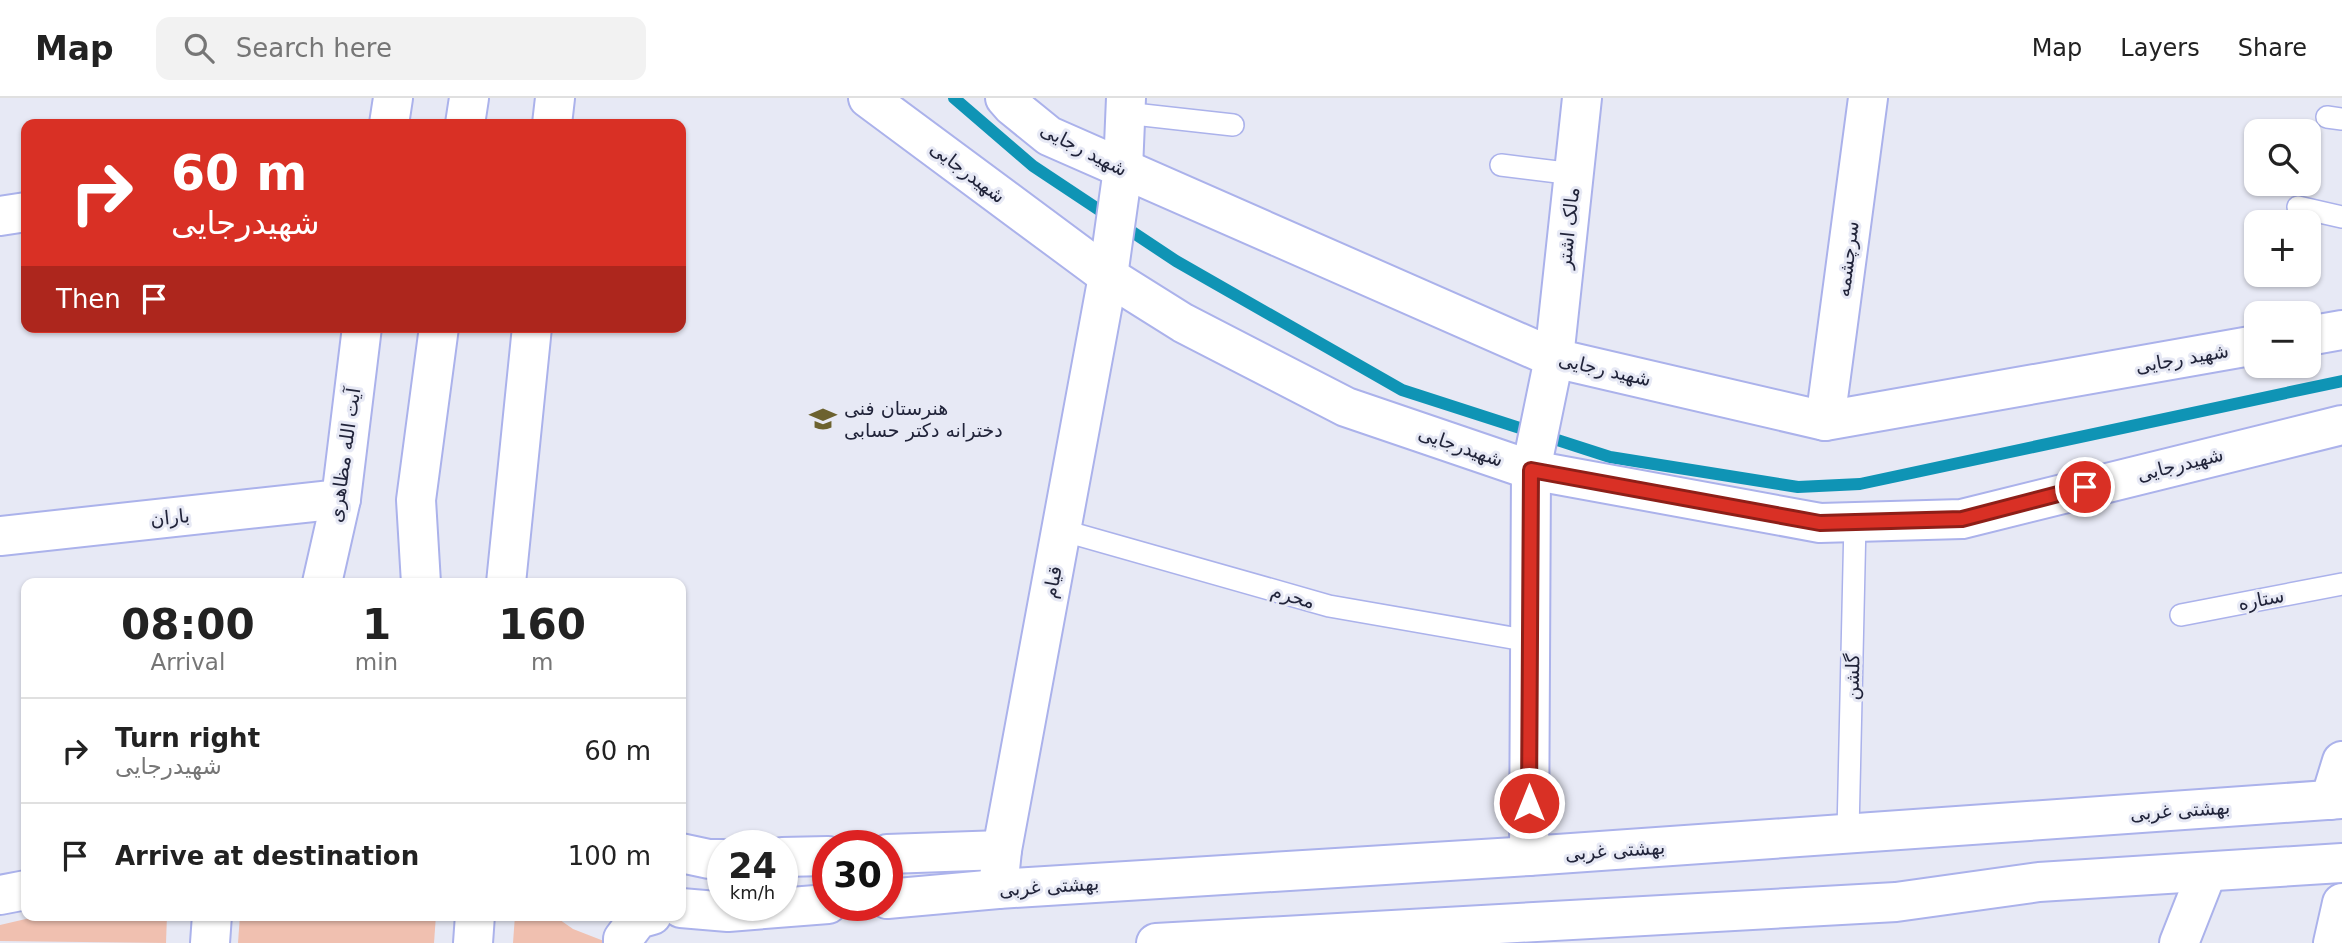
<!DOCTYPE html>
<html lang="en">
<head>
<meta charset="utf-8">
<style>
  :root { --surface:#fff; --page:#f2f2f2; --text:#222; --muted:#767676; --line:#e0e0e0 }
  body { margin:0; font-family:"DejaVu Sans",Vazirmatn,sans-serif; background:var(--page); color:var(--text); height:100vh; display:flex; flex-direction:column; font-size:26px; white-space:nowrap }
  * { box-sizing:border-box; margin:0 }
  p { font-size:23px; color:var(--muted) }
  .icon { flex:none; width:38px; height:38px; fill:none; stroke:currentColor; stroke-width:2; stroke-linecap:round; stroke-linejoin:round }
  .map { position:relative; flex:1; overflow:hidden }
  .side { position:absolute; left:21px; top:480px; width:665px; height:343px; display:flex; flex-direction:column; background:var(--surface); border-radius:14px; box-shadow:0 2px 5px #0004 }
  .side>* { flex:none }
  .hud { position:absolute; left:21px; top:21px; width:665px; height:214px; border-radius:14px; box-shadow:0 2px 5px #0004; background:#d93025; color:#fff; overflow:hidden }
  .buttons { position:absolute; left:2244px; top:21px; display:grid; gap:14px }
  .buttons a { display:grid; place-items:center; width:77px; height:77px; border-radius:14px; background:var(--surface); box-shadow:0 2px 5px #0004; font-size:35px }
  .speed { position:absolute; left:707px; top:732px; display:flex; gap:14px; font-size:35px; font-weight:700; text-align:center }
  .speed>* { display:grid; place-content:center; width:91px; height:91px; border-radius:50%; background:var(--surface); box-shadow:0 2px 5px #0004; line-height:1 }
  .speed small { font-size:18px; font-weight:400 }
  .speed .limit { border:10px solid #d22; background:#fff; color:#111 }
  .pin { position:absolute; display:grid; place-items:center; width:60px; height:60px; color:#fff; margin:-30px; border:4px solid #fff; border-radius:50%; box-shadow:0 2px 7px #0007 }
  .me { position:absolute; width:77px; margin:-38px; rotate:0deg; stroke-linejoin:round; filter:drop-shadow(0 0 5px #0008) }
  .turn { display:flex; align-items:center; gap:24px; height:147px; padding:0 35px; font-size:32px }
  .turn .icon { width:91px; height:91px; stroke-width:2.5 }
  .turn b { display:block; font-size:49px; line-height:60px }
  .then { display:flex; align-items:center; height:66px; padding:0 35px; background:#0003; gap:14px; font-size:26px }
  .eta { display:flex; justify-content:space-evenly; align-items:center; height:119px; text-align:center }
  .eta b { font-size:42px; font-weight:600; line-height:49px }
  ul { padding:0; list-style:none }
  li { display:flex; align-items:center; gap:21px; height:105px; padding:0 35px; border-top:2px solid var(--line) }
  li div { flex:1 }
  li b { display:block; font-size:26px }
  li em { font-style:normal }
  header { display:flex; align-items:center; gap:42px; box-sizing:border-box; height:98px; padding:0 35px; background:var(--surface); border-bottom:2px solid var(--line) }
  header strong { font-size:33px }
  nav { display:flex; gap:38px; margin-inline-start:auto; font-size:24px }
  .search { width:490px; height:63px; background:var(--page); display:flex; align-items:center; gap:18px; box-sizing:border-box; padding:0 24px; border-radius:14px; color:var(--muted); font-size:26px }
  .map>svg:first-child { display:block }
  .green { fill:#f0c0b0 }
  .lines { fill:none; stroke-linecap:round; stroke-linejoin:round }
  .stream { stroke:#0f94b5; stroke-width:12 }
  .lane-casing { stroke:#abb2eb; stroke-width:24 }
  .street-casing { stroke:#abb2eb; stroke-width:42 }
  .secondary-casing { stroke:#abb2eb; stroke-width:42 }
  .primary-casing { stroke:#abb2eb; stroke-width:42 }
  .lane { stroke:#fff; stroke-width:21 }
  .street { stroke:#fff; stroke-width:38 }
  .secondary { stroke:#fff; stroke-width:38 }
  .primary { stroke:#fff; stroke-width:38 }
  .route-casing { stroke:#8d1f18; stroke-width:18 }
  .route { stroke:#d93025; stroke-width:12 }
  .labels { text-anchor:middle; stroke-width:6; stroke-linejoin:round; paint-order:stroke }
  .street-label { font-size:19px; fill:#21243a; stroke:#e7e9f5 }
  .poi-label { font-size:19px; fill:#21243a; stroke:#e7e9f5; text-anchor:start }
</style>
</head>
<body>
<header>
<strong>Map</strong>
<div class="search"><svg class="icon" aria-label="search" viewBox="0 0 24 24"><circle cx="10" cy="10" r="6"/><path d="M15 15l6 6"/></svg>Search here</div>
<nav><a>Map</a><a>Layers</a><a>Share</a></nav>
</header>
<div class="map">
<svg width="2342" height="845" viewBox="0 0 2342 845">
  <rect width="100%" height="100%" fill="#e7e9f5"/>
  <g class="green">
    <path d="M43,817H167L166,845L0,843V827Z"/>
    <path d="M240,817H436L434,845H238Z"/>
    <path d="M515,817H553L573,831L609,845H513Z"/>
  </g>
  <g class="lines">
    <path class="stream" d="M954,0L1033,68L1176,163L1402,292L1610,359L1798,389L1860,386L2342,283"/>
    <defs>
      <g id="lane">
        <path d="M1125,15L1233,27"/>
        <path d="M2327,19L2342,21"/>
        <path d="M1501,67L1574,76"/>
        <path d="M2298,109L2342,119"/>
        <path d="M1061,432L1329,508L1530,543"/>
        <path d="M2181,517L2342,486"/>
        <path d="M1848,734L1855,424"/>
      </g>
      <g id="street">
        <path d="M552,26L555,0"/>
        <path d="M1123,71L1126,0"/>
        <path d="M0,118L26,114"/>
        <path d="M1554,260L1582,0"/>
        <path d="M1825,323L1868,0"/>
        <path d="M0,438L341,401"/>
        <path d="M506,485L532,229"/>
        <path d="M2330,702L2342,663"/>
        <path d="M681,755L709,761H723"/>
        <path d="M887,756L1002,752"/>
        <path d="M1529,758L1531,372"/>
        <path d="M782,759L828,758"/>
        <path d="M998,791L1002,752L1108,178"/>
        <path d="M2179,845L2207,774"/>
        <path d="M2333,845L2342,805"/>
      </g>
      <g id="secondary">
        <path d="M868,0L1108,178L1183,225L1346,309L1531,372L1820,425L1962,421L2342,327"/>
        <path d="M1005,0L1012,8L1049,38L1554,260L1825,323L2256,247"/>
        <path d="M1108,178L1123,71"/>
        <path d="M2308,238L2342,232"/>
        <path d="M1531,372L1554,260"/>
        <path d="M0,797L26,792"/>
        <path d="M887,801L998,791L1529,758L2342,701"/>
        <path d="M681,810L728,814L828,806"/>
        <path d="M623,845V841L638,821L652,817"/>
        <path d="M1156,845L1896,804L2039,784L2342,765"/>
      </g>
      <g id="primary">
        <path d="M389,26L393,0"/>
        <path d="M465,26L469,0"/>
        <path d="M322,485L341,401L362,229"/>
        <path d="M421,485L416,402L439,229"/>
        <path d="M210,845L212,817"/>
        <path d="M473,845L475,817"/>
      </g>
    </defs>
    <use href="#lane" class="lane-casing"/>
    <use href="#street" class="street-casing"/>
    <use href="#secondary" class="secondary-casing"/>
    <use href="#primary" class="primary-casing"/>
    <use href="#lane" class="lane"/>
    <use href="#street" class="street"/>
    <use href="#secondary" class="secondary"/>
    <use href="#primary" class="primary"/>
  </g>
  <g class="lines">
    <defs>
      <path id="route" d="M1529,705L1531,372L1820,425L1962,421L2085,389"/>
    </defs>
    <use href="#route" class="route-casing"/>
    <use href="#route" class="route"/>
  </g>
  <defs>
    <symbol id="school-bare" viewBox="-9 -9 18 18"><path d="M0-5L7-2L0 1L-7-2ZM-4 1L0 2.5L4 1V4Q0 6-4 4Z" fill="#6c622f" stroke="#e7e9f5" stroke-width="2.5" paint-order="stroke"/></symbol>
  </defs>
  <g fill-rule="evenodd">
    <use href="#school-bare" x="804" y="302" width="38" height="38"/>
  </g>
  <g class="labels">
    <g class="street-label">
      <text transform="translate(1084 51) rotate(27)" y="7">شهید رجایی</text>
      <text transform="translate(968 74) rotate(37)" y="7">شهیدرجایی</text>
      <text transform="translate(1568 130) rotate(-84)" y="7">مالک اشتر</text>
      <text transform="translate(1847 161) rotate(-83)" y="7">سرچشمه</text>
      <text transform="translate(2182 260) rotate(-10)" y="7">شهید رجایی</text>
      <text transform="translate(1605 271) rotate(13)" y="7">شهید رجایی</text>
      <text transform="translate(1461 348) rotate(19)" y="7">شهیدرجایی</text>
      <text transform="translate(344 357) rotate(-82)" y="7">آیت الله مظاهری</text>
      <text transform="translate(2180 366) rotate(-14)" y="7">شهیدرجایی</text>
      <text transform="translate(170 419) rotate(-6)" y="7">باران</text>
      <text transform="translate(1052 484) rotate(-80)" y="7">قیام</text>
      <text transform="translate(1293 498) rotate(16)" y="7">محرم</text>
      <text transform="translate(2261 501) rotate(-11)" y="7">ستاره</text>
      <text transform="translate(1852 579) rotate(-89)" y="7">گلشن</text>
      <text transform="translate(2180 712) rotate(-4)" y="7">بهشتی غربی</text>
      <text transform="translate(1615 752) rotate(-4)" y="7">بهشتی غربی</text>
      <text transform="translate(1049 788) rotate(-4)" y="7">بهشتی غربی</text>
    </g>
    <g class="poi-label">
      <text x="844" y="317">هنرستان فنی<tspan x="844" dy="22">دخترانه دکتر حسابی</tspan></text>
    </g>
  </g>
</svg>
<div class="buttons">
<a><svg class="icon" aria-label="search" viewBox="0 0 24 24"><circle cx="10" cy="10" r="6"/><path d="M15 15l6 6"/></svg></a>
<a>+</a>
<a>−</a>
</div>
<div class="speed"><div>24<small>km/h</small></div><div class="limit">30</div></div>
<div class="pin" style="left:2085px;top:389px;background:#d93025"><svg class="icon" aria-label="arrive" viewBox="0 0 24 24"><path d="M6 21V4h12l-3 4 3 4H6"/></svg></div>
<svg class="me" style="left:1529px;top:705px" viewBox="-20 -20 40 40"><circle r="17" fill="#d93025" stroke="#fff" stroke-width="3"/><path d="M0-11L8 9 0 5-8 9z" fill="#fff"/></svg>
<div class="hud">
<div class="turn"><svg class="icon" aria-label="right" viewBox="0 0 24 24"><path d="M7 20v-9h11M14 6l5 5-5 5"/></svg><div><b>60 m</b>شهیدرجایی</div></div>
<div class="then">Then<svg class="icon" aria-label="arrive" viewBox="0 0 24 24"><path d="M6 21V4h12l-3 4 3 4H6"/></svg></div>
</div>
<section class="side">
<div class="eta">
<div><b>08:00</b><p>Arrival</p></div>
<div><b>1</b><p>min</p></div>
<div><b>160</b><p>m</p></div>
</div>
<ul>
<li><svg class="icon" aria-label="right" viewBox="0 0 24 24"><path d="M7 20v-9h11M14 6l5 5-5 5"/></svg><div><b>Turn right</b><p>شهیدرجایی</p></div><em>60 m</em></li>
<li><svg class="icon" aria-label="arrive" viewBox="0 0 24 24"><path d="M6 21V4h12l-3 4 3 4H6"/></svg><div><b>Arrive at destination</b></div><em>100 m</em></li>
</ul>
</section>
</div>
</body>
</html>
